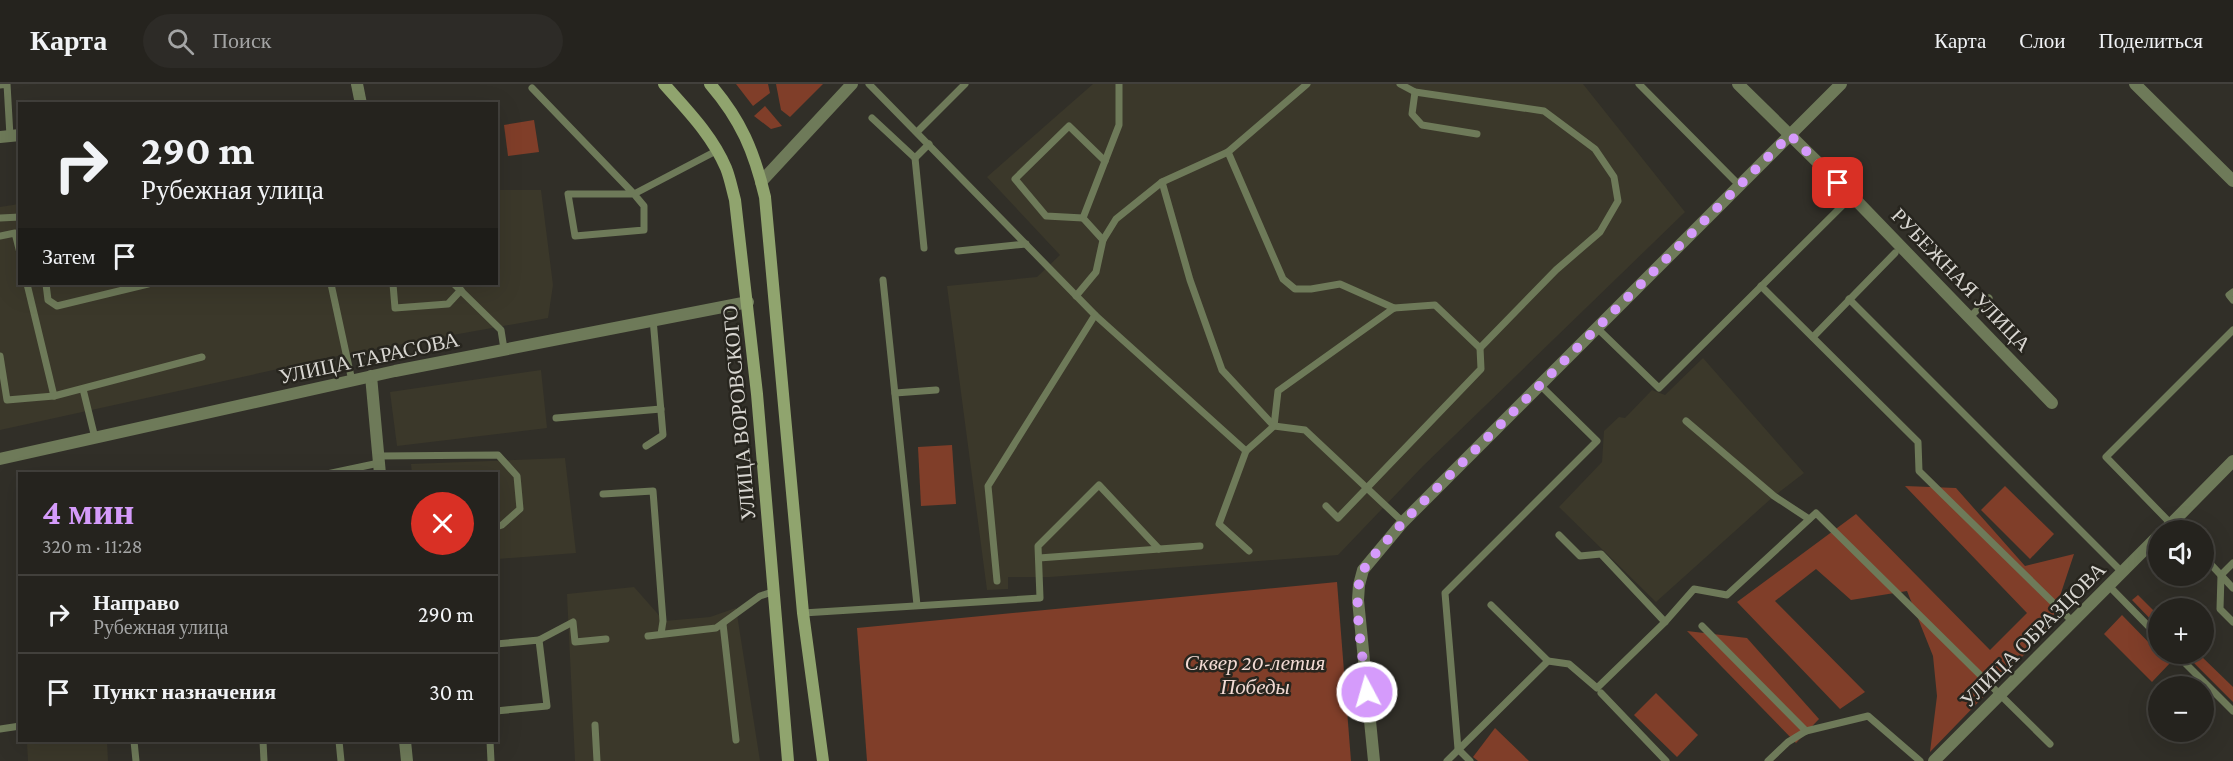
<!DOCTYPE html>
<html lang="ru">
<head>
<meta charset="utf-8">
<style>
  :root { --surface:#25231e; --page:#2d2b27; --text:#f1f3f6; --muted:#a3a4a4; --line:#42403c; --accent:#d59bfb }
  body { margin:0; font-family:"Crimson Pro",serif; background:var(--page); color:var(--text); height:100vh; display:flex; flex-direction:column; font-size:22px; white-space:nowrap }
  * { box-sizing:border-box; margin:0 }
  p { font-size:20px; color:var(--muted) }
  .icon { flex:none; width:33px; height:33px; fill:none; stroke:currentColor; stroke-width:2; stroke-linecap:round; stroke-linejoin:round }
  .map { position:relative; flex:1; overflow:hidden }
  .details { position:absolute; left:18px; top:388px; width:480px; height:270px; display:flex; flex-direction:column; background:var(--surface); border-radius:0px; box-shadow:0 6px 24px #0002,0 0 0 2px var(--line) }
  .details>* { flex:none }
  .banner { position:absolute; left:18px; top:18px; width:480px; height:183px; border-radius:0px; box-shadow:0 6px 24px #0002,0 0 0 2px var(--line); background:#25231e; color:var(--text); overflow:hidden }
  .controls { position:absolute; left:2148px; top:436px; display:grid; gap:12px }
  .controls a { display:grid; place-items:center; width:66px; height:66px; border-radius:50%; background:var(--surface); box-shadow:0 6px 24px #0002,0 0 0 2px var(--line); font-size:30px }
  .pin { position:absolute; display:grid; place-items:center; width:51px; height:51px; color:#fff; margin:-26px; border-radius:12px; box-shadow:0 3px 9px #0006 }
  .me { position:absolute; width:66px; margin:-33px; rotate:354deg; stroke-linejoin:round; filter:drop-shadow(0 0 4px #0008) }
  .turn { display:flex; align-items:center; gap:21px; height:126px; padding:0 24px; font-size:27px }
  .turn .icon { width:78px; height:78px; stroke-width:2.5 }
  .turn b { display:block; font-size:42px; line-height:51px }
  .then { display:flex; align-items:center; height:57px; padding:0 24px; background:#0003; gap:12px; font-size:22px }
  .round { display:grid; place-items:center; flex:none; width:63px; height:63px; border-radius:32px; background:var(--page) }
  .summary { display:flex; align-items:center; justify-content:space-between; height:102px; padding:0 24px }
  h1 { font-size:36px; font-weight:700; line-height:45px; color:var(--accent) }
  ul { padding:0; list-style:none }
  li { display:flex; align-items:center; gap:18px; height:78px; padding:0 24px; border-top:2px solid var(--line) }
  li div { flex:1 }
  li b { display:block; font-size:22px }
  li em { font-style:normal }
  header { display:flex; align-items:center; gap:36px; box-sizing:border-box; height:84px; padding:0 30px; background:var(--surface); border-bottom:2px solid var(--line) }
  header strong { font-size:28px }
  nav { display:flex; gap:33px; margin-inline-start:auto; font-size:21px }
  .search { width:420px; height:54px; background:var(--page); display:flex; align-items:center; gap:15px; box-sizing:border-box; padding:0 21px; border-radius:33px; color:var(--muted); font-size:22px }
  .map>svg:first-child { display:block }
  .built { fill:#3b382a }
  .green { fill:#803e29 }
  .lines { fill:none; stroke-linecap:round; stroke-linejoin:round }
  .service { stroke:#6e7a59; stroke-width:7 }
  .minor { stroke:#6e7a59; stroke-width:12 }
  .secondary { stroke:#90a46e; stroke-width:12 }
  .route { stroke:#d59bfb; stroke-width:10; stroke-dasharray:0 18 }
  .labels { text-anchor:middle; stroke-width:5; stroke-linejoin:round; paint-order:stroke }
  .street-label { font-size:21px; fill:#d8d6d1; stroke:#27251e }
  .park-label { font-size:21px; font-style:italic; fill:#f2dad3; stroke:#27251e }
</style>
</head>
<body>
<header>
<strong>Карта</strong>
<div class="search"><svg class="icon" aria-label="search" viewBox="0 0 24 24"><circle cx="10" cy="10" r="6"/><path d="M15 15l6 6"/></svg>Поиск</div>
<nav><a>Карта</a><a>Слои</a><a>Поделиться</a></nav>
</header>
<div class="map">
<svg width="2233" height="677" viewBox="0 0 2233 677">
  <rect width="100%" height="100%" fill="#312f28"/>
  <g class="built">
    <path d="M1093,0H1583L1685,128L1423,382L1338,471L1050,493H1008V505L987,506L947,202L1037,193L1060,171L987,93Z"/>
    <path d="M497,106H541L553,201L548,234L347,270L0,346V123L19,120L20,200H496Z"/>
    <path d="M1703,274L1804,389L1774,412L1656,518L1559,423L1602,378L1604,347L1619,333L1625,334L1652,306L1665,311Z"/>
    <path d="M541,286L547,344L397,362L390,308Z"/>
    <path d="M565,374L576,469L497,475L496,390H412L411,380Z"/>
    <path d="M634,503L664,537L710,533L736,524L760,677H575L567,510Z"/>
    <path d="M50,657H107L108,677H28L27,659Z"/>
  </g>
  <g class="green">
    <path d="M736,0H768L770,9L753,22Z"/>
    <path d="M776,0H823L790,33L781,26Z"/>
    <path d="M765,22L782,42L771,45L754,32Z"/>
    <path d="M534,36L539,68L508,72L504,41Z"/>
    <path d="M952,361L956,420L921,422L918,363Z"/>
    <path d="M1905,402L1956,404L2025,482L2074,470L2049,545L1930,668L1937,612L1933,572L1907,507L1851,516L1816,485L1775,517L1865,608L1840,625L1737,518L1856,430L1990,566L2027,529Z"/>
    <path d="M2005,402L2054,450L2030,475L1981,426Z"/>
    <path d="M1337,498L1351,677H867L857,544Z"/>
    <path d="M2138,511L2158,531V543L2132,516Z"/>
    <path d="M2122,531L2158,568V570L2170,579L2152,598L2104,550Z"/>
    <path d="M1687,547L1747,554L1819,635L1796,659Z"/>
    <path d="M2185,570H2199L2233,603V618Z"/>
    <path d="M1656,609L1698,651L1677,673L1634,631Z"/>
    <path d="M1495,644L1529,677H1478L1473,673Z"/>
  </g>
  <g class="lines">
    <g class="service">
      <path d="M869,0L1095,231L1246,367"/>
      <path d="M1639,0L1739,101"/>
      <path d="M0,1L7,0L10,52"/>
      <path d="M532,4L634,110L644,122V146L575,152L568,110H634L718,66"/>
      <path d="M1415,8L1412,30L1422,41L1477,50"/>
      <path d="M422,20H434"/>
      <path d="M872,34L915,74L924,164"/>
      <path d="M917,48L965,0"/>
      <path d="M1228,68L1283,195L1295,205H1311L1340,200L1394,224"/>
      <path d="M915,74L929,60"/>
      <path d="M1162,98L1190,196L1222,286L1274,342L1305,346L1403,438"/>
      <path d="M0,134L20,133"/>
      <path d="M1083,134L1046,132L1015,95L1069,42L1105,77"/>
      <path d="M0,152L15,149L20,169"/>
      <path d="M1103,156L1083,134L1119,41V0"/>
      <path d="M958,167L1026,160"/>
      <path d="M883,196L917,521"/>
      <path d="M27,200L54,312"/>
      <path d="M46,200L48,216L57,222L148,200"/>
      <path d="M331,200L352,297"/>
      <path d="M393,200L395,224L448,220L461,206"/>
      <path d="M454,200L501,246L504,265"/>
      <path d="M1761,202L1918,358L1919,387L2073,538"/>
      <path d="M2233,208L2229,211L2233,216"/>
      <path d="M1076,212L1096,188L1103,156L1116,135L1162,98L1228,68L1307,0"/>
      <path d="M1849,215L2122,488"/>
      <path d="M1969,234L1989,214"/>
      <path d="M1597,244L1659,304L1852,112"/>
      <path d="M1813,253L1895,169"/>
      <path d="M0,272L7,316L54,312L202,273"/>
      <path d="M83,305L95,354"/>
      <path d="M895,309L936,306"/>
      <path d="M556,334L661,325"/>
      <path d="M1686,337L1774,412L1809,435"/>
      <path d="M646,362L663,351L653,235"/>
      <path d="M379,372L498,371L517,392L520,425L502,441L496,443"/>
      <path d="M327,390L379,379"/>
      <path d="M603,410L653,407L663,537L661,550"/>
      <path d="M1326,422L1338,434L1481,285L1480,264"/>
      <path d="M2178,447L2106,373L2233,246"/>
      <path d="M1559,451L1580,472L1601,470L1665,538"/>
      <path d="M1249,467L1219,440L1246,367L1274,342L1278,307L1394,224L1435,221L1480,264L1556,186L1600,148L1618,117L1614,93L1595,65L1544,27L1415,8L1400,0"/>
      <path d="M2204,473L2233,504"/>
      <path d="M1039,474L1200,462"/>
      <path d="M2233,479L2221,491L2220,525L2233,538"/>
      <path d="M997,497L988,402L1095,231"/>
      <path d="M2109,502L2158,552"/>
      <path d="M1491,521L1548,577"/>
      <path d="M803,529L1040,514L1038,462L1099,401L1159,465"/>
      <path d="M723,540L736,656"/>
      <path d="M1702,542L1806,647"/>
      <path d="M648,552L716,544L760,512L775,507"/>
      <path d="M539,556L573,538L575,558L606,555"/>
      <path d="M496,560L539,556L547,622L496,627"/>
      <path d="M2176,570L2233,627"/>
      <path d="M1601,609L1666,677"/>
      <path d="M595,641L597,677"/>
      <path d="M0,645L20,642"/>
      <path d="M134,657L136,677"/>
      <path d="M263,657L264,677"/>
      <path d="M339,657L341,677"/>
      <path d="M490,657L491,677"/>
      <path d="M1447,677L1548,577L1569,580L1597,604L1665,538L1694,505L1727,511L1816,429L2050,660"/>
      <path d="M1470,677L1458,665L1445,509L1597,357L1540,301"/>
      <path d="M1768,677L1788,658L1806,647L1868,632L1920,677"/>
    </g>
    <g class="minor">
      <path d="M357,0L361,20"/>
      <path d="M1738,0L1852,112L2052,319"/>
      <path d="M2135,0L2233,97"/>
      <path d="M0,53L20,51"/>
      <path d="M761,98L852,0"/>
      <path d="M371,292L380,390"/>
      <path d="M0,375L395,287L748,218"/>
      <path d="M2164,447L2233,377"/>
      <path d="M405,657L407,677"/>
      <path d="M1374,677L1358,516L1359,501L1363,486L1403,438L1841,0"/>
      <path d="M1934,677L2158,452"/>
    </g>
    <g class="secondary">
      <path d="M664,0C687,26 712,51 726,84C730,94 732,105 735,116L757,310L788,677"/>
      <path d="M710,0C741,36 754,67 765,113L803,529L823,677"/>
    </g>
  </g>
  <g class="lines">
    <path class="route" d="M1367,608C1364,578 1351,515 1362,489C1369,474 1393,451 1403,438L1790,51L1838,99"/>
  </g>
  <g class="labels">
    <g class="street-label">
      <text transform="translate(1961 196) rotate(46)" y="7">РУБЕЖНАЯ УЛИЦА</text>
      <text transform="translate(369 274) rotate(-12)" y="7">УЛИЦА ТАРАСОВА</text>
      <text transform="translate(739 329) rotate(-95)" y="7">УЛИЦА ВОРОВСКОГО</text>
      <text transform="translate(2033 551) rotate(-45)" y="7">УЛИЦА ОБРАЗЦОВА</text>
    </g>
    <g class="park-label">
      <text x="1255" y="586">Сквер 20-летия<tspan x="1255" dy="24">Победы</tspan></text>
    </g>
  </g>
</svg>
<div class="controls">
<a><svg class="icon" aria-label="sound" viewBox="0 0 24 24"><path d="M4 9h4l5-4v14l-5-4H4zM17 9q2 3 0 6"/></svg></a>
<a>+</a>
<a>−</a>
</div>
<div class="pin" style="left:1838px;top:99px;background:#d93025"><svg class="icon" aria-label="arrive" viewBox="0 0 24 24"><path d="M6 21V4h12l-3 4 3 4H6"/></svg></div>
<svg class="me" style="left:1367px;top:608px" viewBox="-20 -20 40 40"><circle r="17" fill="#d59bfb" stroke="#fff" stroke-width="3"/><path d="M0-11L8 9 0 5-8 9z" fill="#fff"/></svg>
<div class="banner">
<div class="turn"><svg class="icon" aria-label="right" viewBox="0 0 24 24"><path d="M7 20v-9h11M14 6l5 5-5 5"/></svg><div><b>290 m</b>Рубежная улица</div></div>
<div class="then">Затем<svg class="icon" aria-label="arrive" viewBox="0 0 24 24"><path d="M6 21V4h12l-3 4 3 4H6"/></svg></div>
</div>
<section class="details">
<div class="summary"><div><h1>4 мин</h1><p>320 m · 11:28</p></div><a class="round" style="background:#d93025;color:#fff"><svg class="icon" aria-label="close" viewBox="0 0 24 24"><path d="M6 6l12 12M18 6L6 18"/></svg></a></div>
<ul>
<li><svg class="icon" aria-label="right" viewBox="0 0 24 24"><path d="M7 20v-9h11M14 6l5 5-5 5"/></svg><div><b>Направо</b><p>Рубежная улица</p></div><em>290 m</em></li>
<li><svg class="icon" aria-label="arrive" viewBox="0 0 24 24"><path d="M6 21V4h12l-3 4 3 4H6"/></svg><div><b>Пункт назначения</b></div><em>30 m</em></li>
</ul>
</section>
</div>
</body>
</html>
